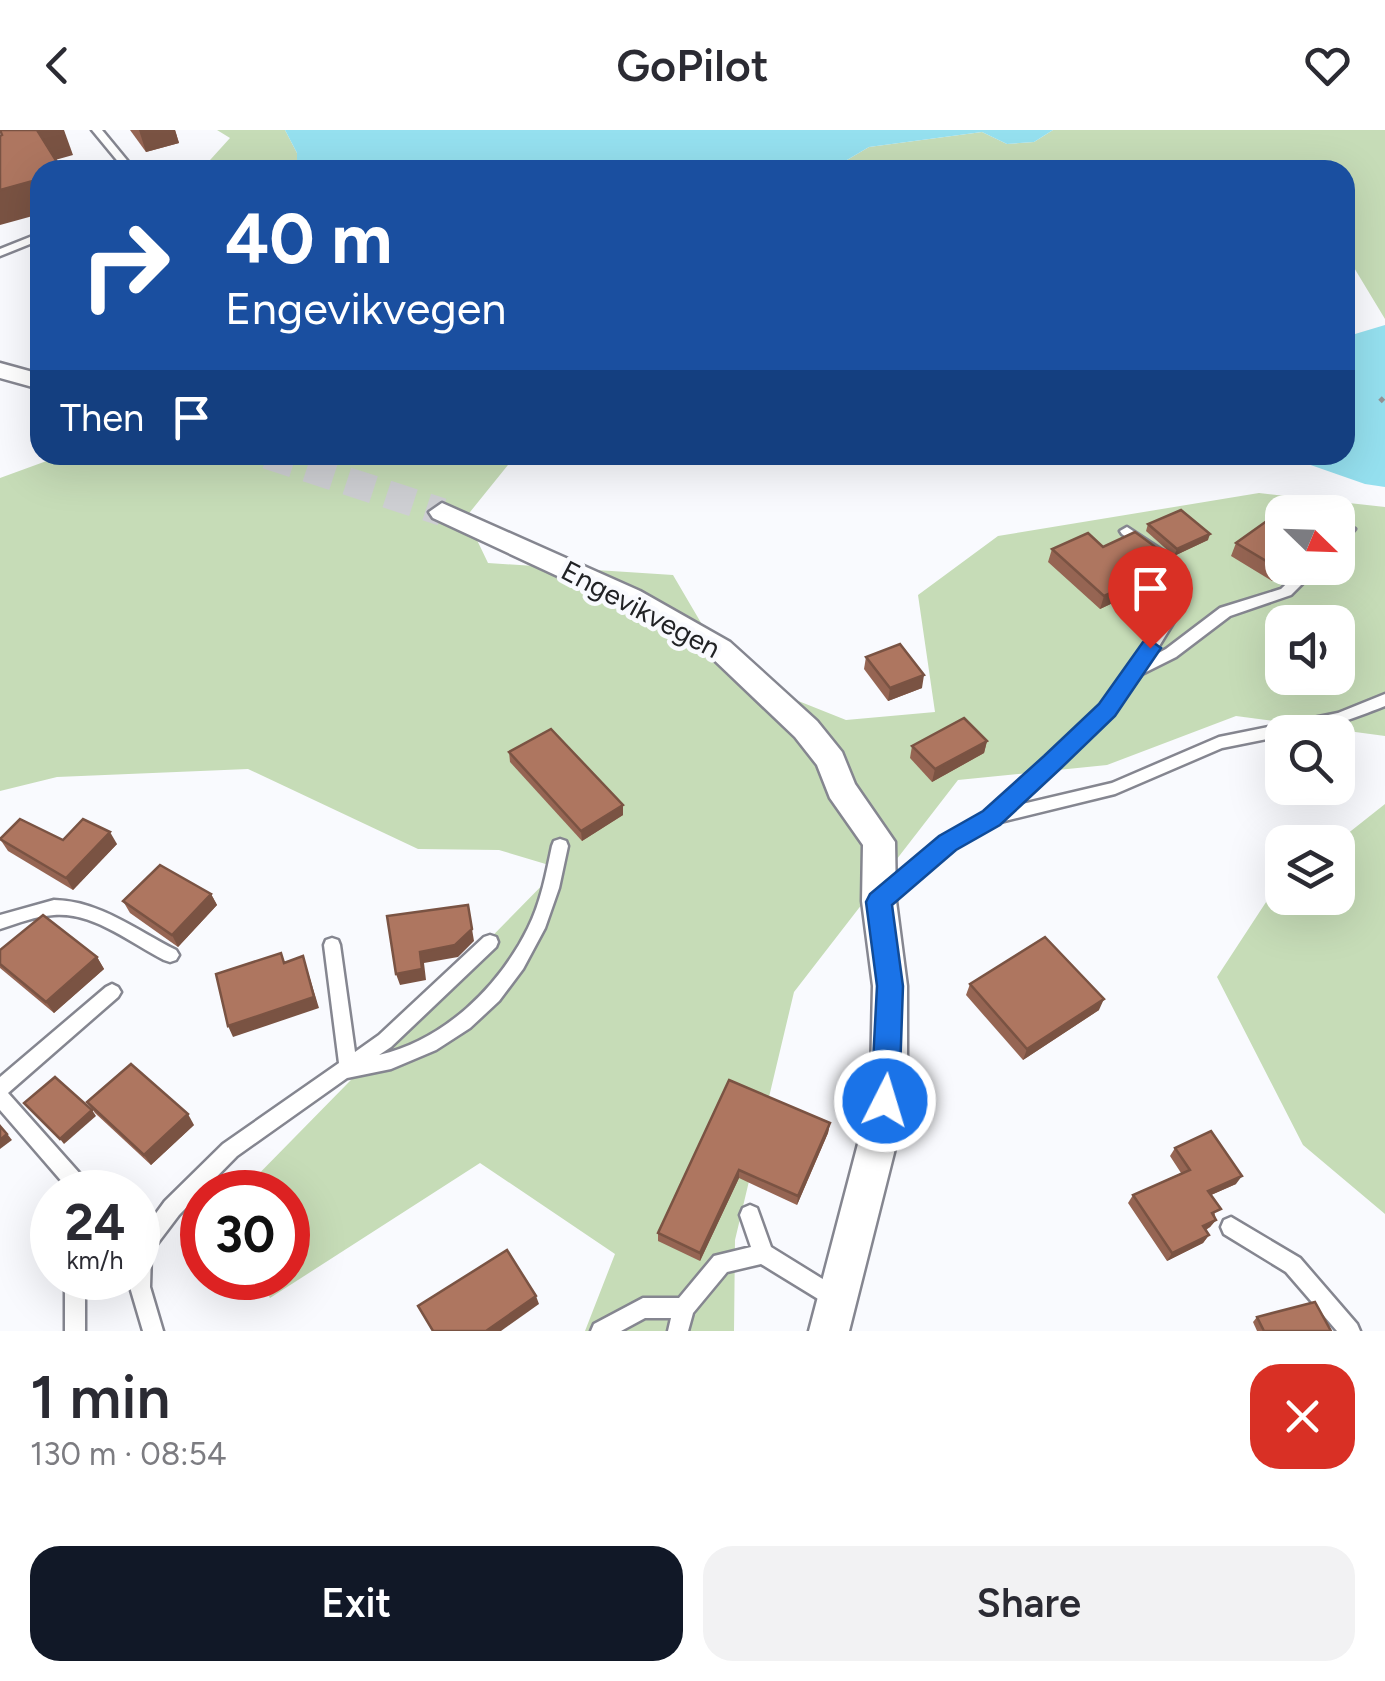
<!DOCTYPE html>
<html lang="en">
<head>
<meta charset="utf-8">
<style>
  :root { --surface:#fff; --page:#f2f2f3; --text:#2b2b33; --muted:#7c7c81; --accent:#111827 }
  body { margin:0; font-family:Figtree,sans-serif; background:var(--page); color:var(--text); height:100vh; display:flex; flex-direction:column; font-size:38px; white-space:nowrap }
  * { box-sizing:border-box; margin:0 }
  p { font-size:32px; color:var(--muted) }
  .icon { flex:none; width:55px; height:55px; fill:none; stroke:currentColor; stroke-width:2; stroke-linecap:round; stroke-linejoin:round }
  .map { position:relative; height:1201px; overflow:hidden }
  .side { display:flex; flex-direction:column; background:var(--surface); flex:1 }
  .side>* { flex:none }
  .banner { position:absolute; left:30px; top:30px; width:1325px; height:305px; border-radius:30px; box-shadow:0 10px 40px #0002; background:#1a4fa0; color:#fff; overflow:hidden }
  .needle { width:65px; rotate:113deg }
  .fabs { position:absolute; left:1265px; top:365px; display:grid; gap:20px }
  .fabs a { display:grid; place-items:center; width:90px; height:90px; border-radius:20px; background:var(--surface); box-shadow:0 10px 40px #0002; font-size:50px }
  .speed { position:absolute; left:30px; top:1040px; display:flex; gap:20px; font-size:50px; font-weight:700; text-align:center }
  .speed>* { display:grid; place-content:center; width:130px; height:130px; border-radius:50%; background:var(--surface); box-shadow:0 10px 40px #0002; line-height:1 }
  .speed small { font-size:25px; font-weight:400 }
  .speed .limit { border:15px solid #d22; background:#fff; color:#111 }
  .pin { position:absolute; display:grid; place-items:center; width:85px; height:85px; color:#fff; margin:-102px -42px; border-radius:50% 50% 50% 0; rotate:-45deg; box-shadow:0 0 10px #0007 }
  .pin .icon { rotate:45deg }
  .me { position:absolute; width:110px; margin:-55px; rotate:5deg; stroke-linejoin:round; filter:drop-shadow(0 0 8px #0008) }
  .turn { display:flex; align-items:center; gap:35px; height:210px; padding:0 30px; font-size:45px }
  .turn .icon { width:130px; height:130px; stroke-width:2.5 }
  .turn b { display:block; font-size:70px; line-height:85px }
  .then { display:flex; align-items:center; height:95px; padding:0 30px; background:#0003; gap:20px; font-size:38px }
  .round { display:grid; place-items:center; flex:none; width:105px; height:105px; border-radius:30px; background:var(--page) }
  .headline { display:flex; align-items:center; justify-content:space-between; height:170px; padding:0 30px }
  h1 { font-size:60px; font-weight:600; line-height:75px }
  .button { display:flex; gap:20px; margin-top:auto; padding:20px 30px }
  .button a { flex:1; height:115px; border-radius:30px; background:var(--accent); color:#fff; font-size:40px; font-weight:600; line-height:115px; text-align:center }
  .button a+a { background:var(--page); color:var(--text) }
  header { display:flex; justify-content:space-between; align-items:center; height:130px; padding:0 30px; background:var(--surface); font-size:45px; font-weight:600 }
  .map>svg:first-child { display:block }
  .green { fill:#c6dcb7; fill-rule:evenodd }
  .water { fill:#95e0ef }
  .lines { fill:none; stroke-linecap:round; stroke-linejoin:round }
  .street-tunnel { stroke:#cecfd3; stroke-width:28; stroke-dasharray:28 14; stroke-linecap:butt }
  .lane-casing { stroke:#858690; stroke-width:5 }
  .street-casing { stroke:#858690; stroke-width:5 }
  .path { stroke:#939498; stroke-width:5; stroke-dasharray:5 4; stroke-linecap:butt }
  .lane { fill:#fff; fill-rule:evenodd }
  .street { fill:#fff; fill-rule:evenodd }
  .wall { fill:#966553 }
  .shaded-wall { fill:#7a5343 }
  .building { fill:#ae7660; stroke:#7a5343; stroke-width:2.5 }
  .route { fill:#1a73e8; stroke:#114b97; stroke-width:2.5 }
  .labels { text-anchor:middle; stroke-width:9; stroke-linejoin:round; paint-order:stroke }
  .street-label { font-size:28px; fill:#212225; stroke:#f9fafe }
</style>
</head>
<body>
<header><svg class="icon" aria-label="back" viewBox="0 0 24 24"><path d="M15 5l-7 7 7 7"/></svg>GoPilot<svg class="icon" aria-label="heart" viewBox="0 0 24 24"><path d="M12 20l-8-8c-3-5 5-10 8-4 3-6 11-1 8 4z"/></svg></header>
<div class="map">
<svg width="1385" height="1201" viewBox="0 0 1385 1201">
  <rect width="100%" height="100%" fill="#f9fafe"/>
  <g class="green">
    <path d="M217,0H285L297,23V40H201L230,8Z"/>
    <path d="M1053,0H1385V189L1353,136L1354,88L1345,80V40H830L869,17L982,2L1007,14L1034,12Z"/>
    <path d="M63,325H516L466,387L488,433L673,445L731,544L846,590L935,582L918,465L998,406L1259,363L1385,377V606L1236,586L1107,635L958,650L794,862L735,1110L734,1201H585L615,1124L480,1033L270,1168L260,1148H288V1062H241L559,738L499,720L418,719L248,639L57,647L0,661V348ZM1282,382H1338V438H1282ZM1282,492H1338V548H1282Z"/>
    <path d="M1385,674V1084L1303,1015L1217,847L1270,766L1282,756V768H1338L1337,712Z"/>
  </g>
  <g class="water">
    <path d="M285,0H1053L1034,12L1007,14L982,2L869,17L830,40H297V23Z"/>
    <path d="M1385,195V357L1365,354L1282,325H1345V207Z"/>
  </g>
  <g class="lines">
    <path class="street-tunnel" d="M267,325L442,382"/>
    <defs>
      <g id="lane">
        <path d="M92,0H102L135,40H125Z"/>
        <path d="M40,103V110L0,126V119Z"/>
        <path d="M1348,395L1355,399L1343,414L1338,415V403Z"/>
        <path d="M1127,397L1168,424L1187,446L1186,472L1153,526L1166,519L1220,478L1281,459L1303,438H1318L1291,465L1230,486L1176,527L1142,544L1112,584L1014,676L1112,653L1219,607L1338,583L1385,564V576C1352,589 1319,602 1282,602V606L1222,618L1115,664L996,693L953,718L888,774L882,776L876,774L874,769L876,764L941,708L987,683L1102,576L1124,549L1172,472L1173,447L1158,430L1122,404L1120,401Z"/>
        <path d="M560,709L566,711L568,716L559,758L545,798L523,839L499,871L470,898L436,920L391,939L347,948L237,1026L179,1085L151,1122L150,1157L163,1201H143L130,1157V1148H138V1108L165,1071L223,1014L339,933L324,815L326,810L332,808L338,810L340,815L355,922L379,905L484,807L490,805L496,807L498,812L496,817L391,917L379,925C444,910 499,857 528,798C541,772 546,744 552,716L554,711Z"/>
        <path d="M54,770C100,771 136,800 176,820L179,825L176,830L170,832L164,830C130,813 94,782 54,785C36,786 18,793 0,799V785Z"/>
        <path d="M112,854L118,857L121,862L118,867L8,963L90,1055L93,1062H71L0,980V947L106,857Z"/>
        <path d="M750,1075L757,1078L771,1117L842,1161L845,1168L842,1175L835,1178L828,1175L761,1134L727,1142L693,1183L688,1201H668L671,1188H645L621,1201H591L594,1194L643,1168H679L714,1126L751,1117L740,1085L743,1078Z"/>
        <path d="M1231,1087L1300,1128L1357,1194L1360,1201H1337L1286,1142L1224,1104L1221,1097L1224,1090Z"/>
        <rect x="65" y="1148" width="20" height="53"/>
      </g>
      <g id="street">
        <path d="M0,233L40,244V259L0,248Z"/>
        <path d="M442,373L640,461L730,512L817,591L842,622L855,654L895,712L896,771L907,856V947L901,995L849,1201H809L863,995L871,947L873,856L862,771L863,715L830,668L817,635L795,607L710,526L620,475L433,388L429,382Z"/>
      </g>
    </defs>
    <use href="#lane" class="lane-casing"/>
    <use href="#street" class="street-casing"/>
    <g class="path">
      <path d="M1345,226L1350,222"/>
      <path d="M1380,268L1385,273"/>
    </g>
    <use href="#lane" class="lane"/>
    <use href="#street" class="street"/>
  </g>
  <g class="wall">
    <path d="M130,0H175L179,13L146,22Z"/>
    <path d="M1148,394L1208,410L1174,426L1146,401Z"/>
    <path d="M1236,413L1282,438H1288L1272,451L1231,426Z"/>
    <path d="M1103,417L1161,421L1156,434L1151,436L1149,445L1140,448L1136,462L1100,479L1048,432L1052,419Z"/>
    <path d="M866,527L922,558L888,571L864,539Z"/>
    <path d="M987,611L984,623L932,652L910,628L912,616Z"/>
    <path d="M509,622L623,685L582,711L510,632Z"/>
    <path d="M0,709L63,710L117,714L73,760L8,721Z"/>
    <path d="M211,764L217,775L178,817L130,783L123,771Z"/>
    <path d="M0,820L97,827L104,839L54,883L0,838Z"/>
    <path d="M970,854L1099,880L1023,930L966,865Z"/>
    <path d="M729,950L830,993L828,1003L797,1075L739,1048L700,1131L658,1111V1103Z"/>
    <path d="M87,972L194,995L151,1035L95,983Z"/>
    <path d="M1175,1018L1236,1054L1211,1065L1216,1090L1210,1097L1206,1100L1209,1105L1203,1113L1167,1131L1128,1073L1133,1065L1181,1043L1170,1026Z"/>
    <path d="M1257,1187L1331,1201H1257L1253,1192Z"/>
  </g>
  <g class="shaded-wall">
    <path d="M37,0H64L73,25L48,32Z"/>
    <path d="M139,0H175L179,13L146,22Z"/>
    <path d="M40,49V84L0,95V60Z"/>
    <path d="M1210,404L1208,410L1174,426L1177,419Z"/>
    <path d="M1161,421L1156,434L1151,436L1149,445L1128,454L1132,441L1148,427Z"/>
    <path d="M1282,434V438H1288L1272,451L1278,438Z"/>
    <path d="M1141,449L1136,462L1100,479L1104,466Z"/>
    <path d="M924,545L922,558L888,571L890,558Z"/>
    <path d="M987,611L984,623L932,652L935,639Z"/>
    <path d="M623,675V685L582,711L581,701Z"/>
    <path d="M110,702L117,714L73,760L66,748Z"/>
    <path d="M211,764L217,775L178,817L172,805Z"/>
    <path d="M468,775L474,811L458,827L424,833L426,850L400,855L396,844Z"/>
    <path d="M303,826L319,878L233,907L228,896Z"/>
    <path d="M97,827L104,839L54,883L46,872Z"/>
    <path d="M1104,869L1099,880L1023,930L1027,919Z"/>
    <path d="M92,980L96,986L64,1014L60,1009Z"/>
    <path d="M188,984L194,995L151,1035L144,1025Z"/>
    <path d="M830,993L828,1003L797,1075L798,1066Z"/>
    <path d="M0,995L12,1010L0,1019Z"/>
    <path d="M739,1040V1048L700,1131V1123Z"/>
    <path d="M1242,1046L1236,1054L1202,1069L1208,1061Z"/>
    <path d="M1216,1090L1210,1097L1197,1104L1203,1096Z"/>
    <path d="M1209,1105L1203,1113L1167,1131L1172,1123Z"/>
    <path d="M536,1166L539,1174L501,1201H486Z"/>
  </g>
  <g class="building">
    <path d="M0,0H38H37L62,40H40V49L0,60V6L2,5Z"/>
    <path d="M1296,370L1319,382H1282V434L1278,438L1236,413Z"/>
    <path d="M1181,380L1210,404L1177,419L1148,394Z"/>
    <path d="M1135,402L1161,421L1148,427L1153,432L1132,441L1141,449L1104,466L1052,419L1088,403L1103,417Z"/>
    <path d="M900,514L924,545L890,558L866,527Z"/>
    <path d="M964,588L987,611L935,639L912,616Z"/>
    <path d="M551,599L623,675L581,701L509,622Z"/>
    <path d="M20,689L63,710L83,689L110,702L66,748L0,709Z"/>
    <path d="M160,735L211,764L172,805L123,771Z"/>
    <path d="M468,775L472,799L455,815L420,822L422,839L396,844L387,786Z"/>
    <path d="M43,785L97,827L46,872L0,834V820Z"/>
    <path d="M1045,807L1104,869L1027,919L970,854Z"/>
    <path d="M281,823L284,833L303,826L314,867L228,896L216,844Z"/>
    <path d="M131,934L188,984L144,1025L87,972Z"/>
    <path d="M55,947L92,980L60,1009L24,973Z"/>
    <path d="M729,950L830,993L798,1066L739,1040L700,1123L658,1103Z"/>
    <path d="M0,996L7,1004L0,1010Z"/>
    <path d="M1211,1001L1242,1046L1208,1061L1221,1079L1212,1083L1216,1090L1203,1096L1209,1105L1172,1123L1133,1065L1190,1040L1175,1018Z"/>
    <path d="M507,1120L536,1166L486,1201H433L418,1176Z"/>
    <path d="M1315,1172L1331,1201H1264L1257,1187Z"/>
  </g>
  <path class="route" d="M1150,510L1161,518L1115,586L1060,639L1000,695L956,720L892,775L903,856L899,971L895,980L885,984L875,980L871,971L877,856L866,772L870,764L939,706L983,681L1044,626L1099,574L1143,512Z"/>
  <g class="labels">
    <g class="street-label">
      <text transform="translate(641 479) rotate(28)" y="10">Engevikvegen</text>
    </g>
  </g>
</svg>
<div class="fabs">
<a><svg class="needle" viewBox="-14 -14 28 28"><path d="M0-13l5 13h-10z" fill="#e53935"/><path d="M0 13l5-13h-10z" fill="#7c7c81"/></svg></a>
<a><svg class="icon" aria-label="sound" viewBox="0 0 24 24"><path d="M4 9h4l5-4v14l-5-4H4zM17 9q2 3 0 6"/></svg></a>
<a><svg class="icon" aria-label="search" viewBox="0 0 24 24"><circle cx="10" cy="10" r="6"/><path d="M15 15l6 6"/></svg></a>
<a><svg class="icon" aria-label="layers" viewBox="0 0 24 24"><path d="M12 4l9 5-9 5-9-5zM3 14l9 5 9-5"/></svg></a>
</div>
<div class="speed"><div>24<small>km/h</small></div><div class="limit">30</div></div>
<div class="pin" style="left:1150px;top:518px;background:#d93025"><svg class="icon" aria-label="arrive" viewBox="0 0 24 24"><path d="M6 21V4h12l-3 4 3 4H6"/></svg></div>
<svg class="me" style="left:885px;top:971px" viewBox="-20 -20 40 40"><circle r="17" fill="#1a73e8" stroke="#fff" stroke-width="3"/><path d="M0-11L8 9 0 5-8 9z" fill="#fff"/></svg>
<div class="banner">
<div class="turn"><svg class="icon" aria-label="right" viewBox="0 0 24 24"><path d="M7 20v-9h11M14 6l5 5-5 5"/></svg><div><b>40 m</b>Engevikvegen</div></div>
<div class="then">Then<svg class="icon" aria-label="arrive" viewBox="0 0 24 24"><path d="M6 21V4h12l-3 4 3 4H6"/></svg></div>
</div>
</div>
<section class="side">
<div class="headline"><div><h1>1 min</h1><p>130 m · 08:54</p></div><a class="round" style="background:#d93025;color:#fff"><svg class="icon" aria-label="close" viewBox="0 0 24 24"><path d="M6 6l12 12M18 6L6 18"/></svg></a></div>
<div class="button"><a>Exit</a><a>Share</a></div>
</section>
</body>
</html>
